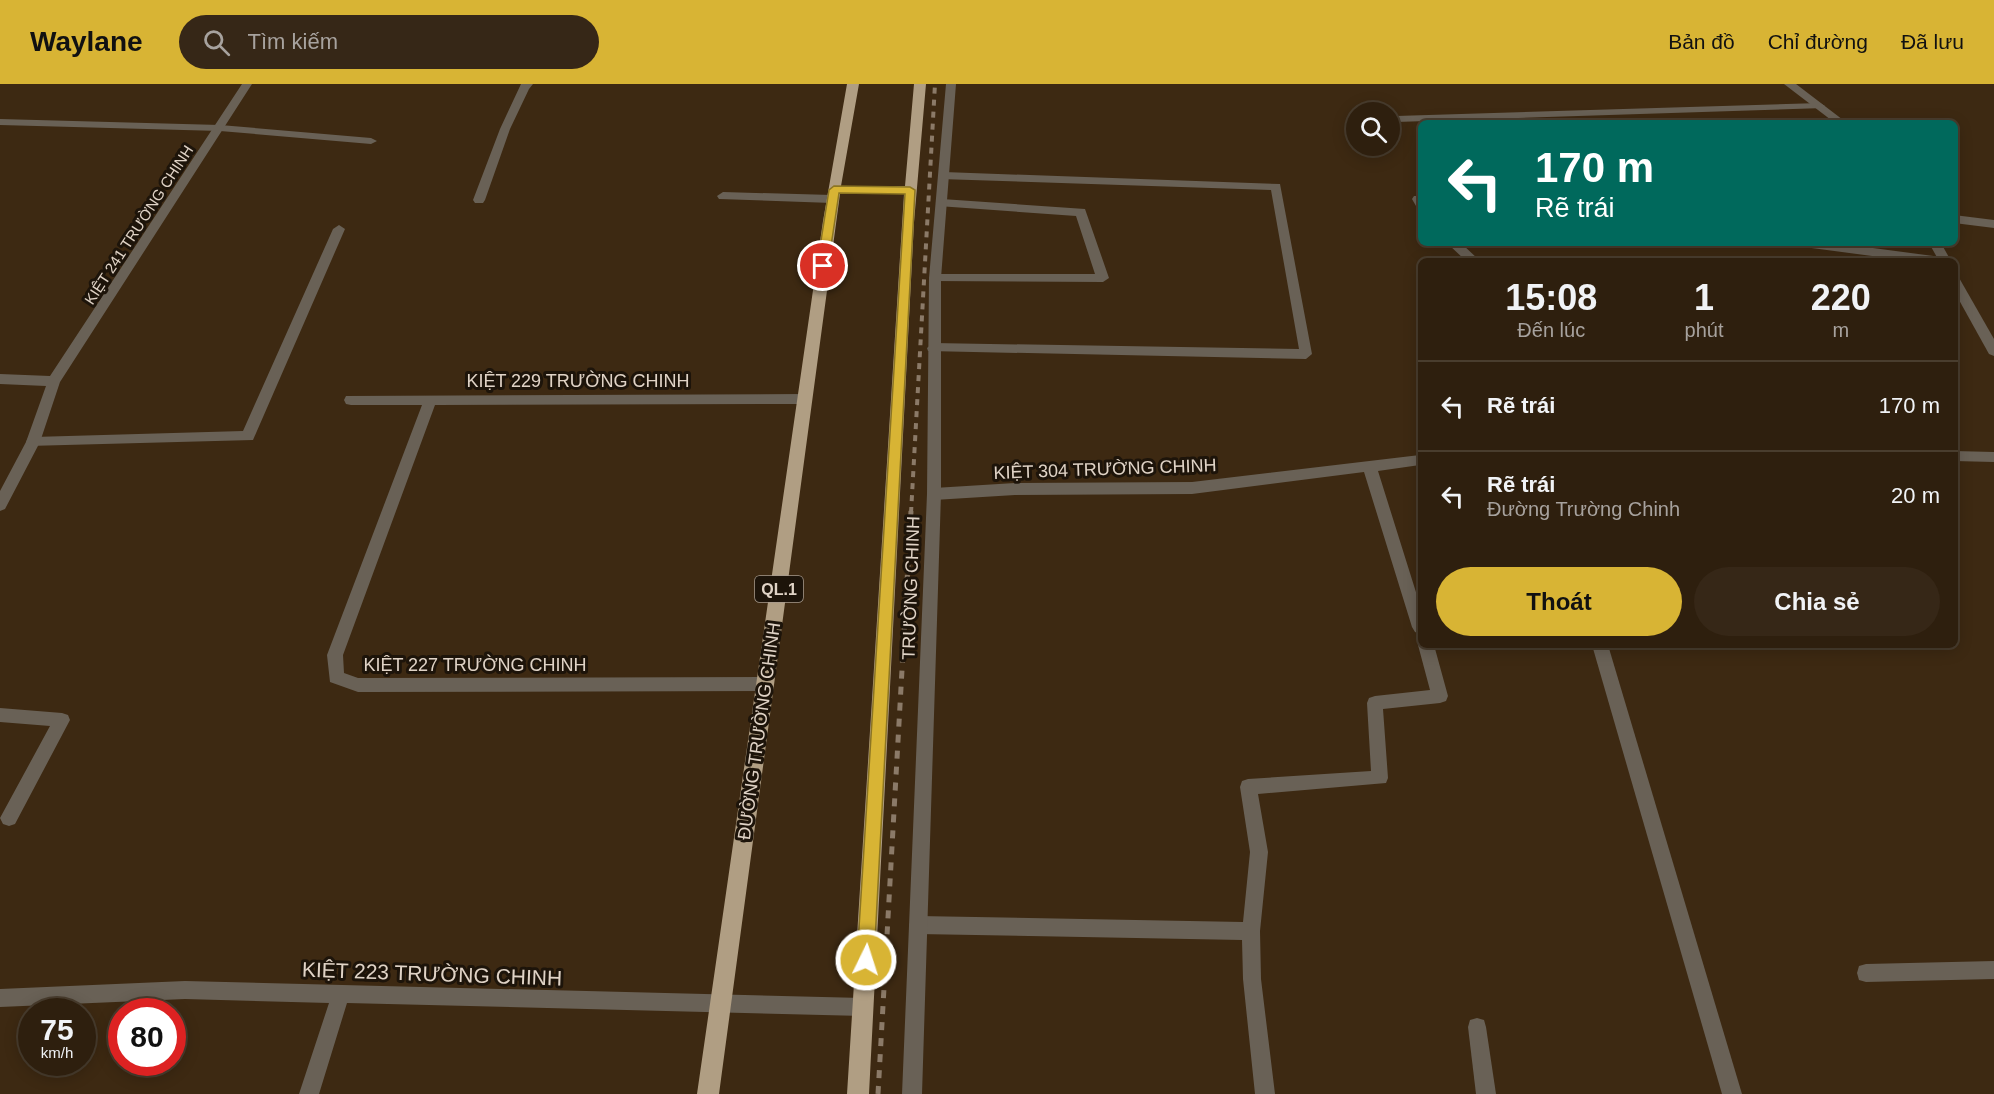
<!DOCTYPE html>
<html lang="vi">
<head>
<meta charset="utf-8">
<style>
  :root { --surface:#2e1f0e; --page:#362717; --text:#f1f3f6; --muted:#a7a29e; --line:#493d2e; --accent:#d8b434 }
  body { margin:0; font-family:Arial,sans-serif; background:var(--page); color:var(--text); height:100vh; display:flex; flex-direction:column; font-size:22px; white-space:nowrap }
  * { box-sizing:border-box; margin:0 }
  p { font-size:20px; color:var(--muted) }
  .icon { flex:none; width:33px; height:33px; fill:none; stroke:currentColor; stroke-width:2; stroke-linecap:round; stroke-linejoin:round }
  .map { position:relative; flex:1; overflow:hidden }
  .panel { position:absolute; left:1418px; top:174px; width:540px; height:390px; display:flex; flex-direction:column; background:var(--surface); border-radius:9px; box-shadow:0 3px 15px #0003,0 0 0 2px var(--line) }
  .panel>* { flex:none }
  .banner { position:absolute; left:1418px; top:36px; width:540px; height:126px; border-radius:9px; box-shadow:0 3px 15px #0003,0 0 0 2px var(--line); background:#00695c; color:#fff; overflow:hidden }
  .tools { position:absolute; left:1346px; top:18px; display:grid; gap:12px }
  .tools a { display:grid; place-items:center; width:54px; height:54px; border-radius:50%; background:var(--surface); box-shadow:0 3px 15px #0003,0 0 0 2px var(--line); font-size:30px }
  .speed { position:absolute; left:18px; top:914px; display:flex; gap:12px; font-size:30px; font-weight:700; text-align:center }
  .speed>* { display:grid; place-content:center; width:78px; height:78px; border-radius:50%; background:var(--surface); box-shadow:0 3px 15px #0003,0 0 0 2px var(--line); line-height:1 }
  .speed small { font-size:15px; font-weight:400 }
  .speed .limit { border:9px solid #d22; background:#fff; color:#111 }
  .pin { position:absolute; display:grid; place-items:center; width:51px; height:51px; color:#fff; margin:-26px; border:3px solid #fff; border-radius:50%; box-shadow:0 2px 6px #0007 }
  .me { position:absolute; width:66px; margin:-33px; rotate:4deg; stroke-linejoin:round; filter:drop-shadow(0 0 4px #0008) }
  .turn { display:flex; align-items:center; gap:21px; height:126px; padding:0 18px; font-size:27px }
  .turn .icon { width:78px; height:78px; stroke-width:2.5 }
  .turn b { display:block; font-size:42px; line-height:51px }
  .eta { display:flex; justify-content:space-evenly; align-items:center; height:102px; text-align:center }
  .eta b { font-size:36px; font-weight:800; line-height:42px }
  .cta { display:flex; gap:12px; margin-top:auto; padding:12px 18px }
  .cta a { flex:1; height:69px; border-radius:36px; background:var(--accent); color:#111; font-size:24px; font-weight:800; line-height:69px; text-align:center }
  .cta a+a { background:var(--page); color:var(--text) }
  ul { padding:0; list-style:none }
  li { display:flex; align-items:center; gap:18px; height:90px; padding:0 18px; border-top:2px solid var(--line) }
  li div { flex:1 }
  li b { display:block; font-size:22px }
  li em { font-style:normal }
  header { display:flex; align-items:center; gap:36px; box-sizing:border-box; height:84px; padding:0 30px; background:var(--accent); color:#111 }
  header strong { font-size:28px }
  nav { display:flex; gap:33px; margin-inline-start:auto; font-size:21px }
  .search { width:420px; height:54px; background:var(--page); display:flex; align-items:center; gap:15px; box-sizing:border-box; padding:0 21px; border-radius:33px; color:var(--muted); font-size:22px }
  .map>svg:first-child { display:block }
  .lines { fill:none; stroke-linecap:round; stroke-linejoin:round }
  .service { fill:#696156; fill-rule:evenodd }
  .minor { fill:#696156; fill-rule:evenodd }
  .tertiary { fill:#696156; fill-rule:evenodd }
  .trunk { fill:#b09e83; fill-rule:evenodd }
  .rail-far1 { stroke:#8b7a68; stroke-width:4; stroke-dasharray:6 6; stroke-linecap:butt }
  .rail { stroke:#8b7a68; stroke-width:5; stroke-dasharray:8 8; stroke-linecap:butt }
  .route { fill:#d8b434; stroke:#8c7522; stroke-width:1.5 }
  .labels { text-anchor:middle; stroke-width:6; stroke-linejoin:round; paint-order:stroke }
  .far-street-label { font-size:15px; fill:#e0d3c6; stroke:#1d140a }
  .shield { fill:#1d140a; stroke:#a69a8e; stroke-width:1.5 }
  .shield-label { font-size:16px; font-weight:bold; fill:#e0d3c6 }
  .street-label { font-size:18px; fill:#e0d3c6; stroke:#1d140a }
  .near-street-label { font-size:21px; fill:#e0d3c6; stroke:#1d140a }
</style>
</head>
<body>
<header>
<strong>Waylane</strong>
<div class="search"><svg class="icon" aria-label="search" viewBox="0 0 24 24"><circle cx="10" cy="10" r="6"/><path d="M15 15l6 6"/></svg>Tìm kiếm</div>
<nav><a>Bản đồ</a><a>Chỉ đường</a><a>Đã lưu</a></nav>
</header>
<div class="map">
<svg width="1994" height="1010" viewBox="0 0 1994 1010">
  <rect width="100%" height="100%" fill="#3d2912"/>
  <g class="lines">
    <g class="service">
      <path d="M0,35L220,41L371,54L377,57L371,60L220,47L0,41Z"/>
      <path d="M723,108L832,111L838,115L832,119L719,115L717,112Z"/>
      <path d="M339,141L345,145L253,356L28,362L26,358L28,354L33,353L243,347L333,145Z"/>
    </g>
    <g class="minor">
      <path d="M242,0H252L60,298L40,358L5,425L0,427V407L26,358L46,302L0,300V290L50,292Z"/>
      <path d="M521,0H533L529,5L510,45L485,116L483,119H475L473,116L500,45Z"/>
      <path d="M1820,19L1825,22L1824,24L1396,38L1391,35L1396,32Z"/>
      <path d="M944,88L1280,100L1312,270L1306,275L928,267L927,264L933,259L1299,265L1271,106L940,95L938,92Z"/>
      <path d="M1414,112H1420V123L1416,122L1412,115Z"/>
      <path d="M942,115L1085,125L1109,194L1103,198L931,197L929,194L935,190H1095L1076,132L938,122L936,119Z"/>
      <path d="M1954,131L1994,136V144L1954,139Z"/>
      <path d="M1447,159H1461L1480,177H1466Z"/>
      <path d="M1798,159H1835L1941,173L1947,177H1910L1804,163Z"/>
      <path d="M805,310L812,315L805,320L435,321L343,571L344,589L358,594L765,593L771,595L773,600L771,605L765,607L358,608L330,598L327,571L422,321H351L346,320L344,316L346,312Z"/>
      <path d="M1954,367L1994,368V378L1954,377Z"/>
      <path d="M1420,371V381L1378,387L1420,521V550L1415,548L1412,543L1364,388L1192,410L1015,411L934,416L929,414L927,410L929,406L934,404L1015,399L1192,398Z"/>
      <path d="M1420,556V561H1434L1448,612L1446,617L1440,619L1383,625L1388,694L1386,699L1258,710L1268,768L1260,847L1261,895L1275,1010H1255L1243,895L1242,856L918,850L912,847L909,841L912,835L918,832L1243,838L1250,768L1240,703L1242,697L1248,695L1371,687L1367,619L1369,614L1375,612L1430,606L1418,561Z"/>
      <path d="M1592,561H1608L1742,1010H1722Z"/>
      <path d="M0,624L62,629L68,631L70,636L15,740L9,742L3,740L0,734L50,642L0,638Z"/>
      <path d="M1994,877V895L1866,898L1859,896L1857,889L1859,882L1866,880Z"/>
      <path d="M185,897L863,914L870,916L872,923L870,930L863,932L347,919L319,1010H299L329,919L185,915L0,923V905Z"/>
      <path d="M1477,934L1484,936L1486,943L1496,1010H1476L1468,943L1470,936Z"/>
    </g>
    <g class="tertiary">
      <path d="M946,0H956L941,194V410L922,1010H902L927,410L929,194Z"/>
      <path d="M1784,0H1796L1847,39H1835Z"/>
      <path d="M1929,159H1941L1951,177H1939Z"/>
      <path d="M1954,191L1958,192L1994,255V272L1989,270L1954,207Z"/>
    </g>
    <path class="trunk" d="M847,0H859L841,102H905L914,0H926L914,138L869,1010H847L904,110H840L719,1010H697L823,137Z"/>
    <path class="rail-far1" d="M911,429L935,0"/>
    <path class="rail" d="M878,1010L911,427"/>
  </g>
  <path class="route" d="M834,102L910,103L915,106L874,876L872,882L866,885L860,882L857,876L905,110L839,109L828,182L823,186L817,182L829,106Z"/>
  <g class="labels">
    <g class="far-street-label">
      <text transform="translate(139 141) rotate(-57)" y="5">KIỆT 241 TRƯỜNG CHINH</text>
    </g>
    <rect class="shield" x="755" y="492" width="48" height="26" rx="4.5"/>
    <g class="shield-label">
      <text x="779" y="511">QL.1</text>
    </g>
    <g class="street-label">
      <text x="578" y="303">KIỆT 229 TRƯỜNG CHINH</text>
      <text transform="translate(1105 385) rotate(-2)" y="6">KIỆT 304 TRƯỜNG CHINH</text>
      <text transform="translate(911 504) rotate(-88)" y="6">TRƯỜNG CHINH</text>
      <text x="475" y="587">KIỆT 227 TRƯỜNG CHINH</text>
      <text transform="translate(759 647) rotate(-82)" y="6">ĐƯỜNG TRƯỜNG CHINH</text>
    </g>
    <g class="near-street-label">
      <text transform="translate(432 890) rotate(2)" y="7">KIỆT 223 TRƯỜNG CHINH</text>
    </g>
  </g>
</svg>
<div class="tools">
<a><svg class="icon" aria-label="search" viewBox="0 0 24 24"><circle cx="10" cy="10" r="6"/><path d="M15 15l6 6"/></svg></a>
</div>
<div class="speed"><div>75<small>km/h</small></div><div class="limit">80</div></div>
<div class="pin" style="left:823px;top:182px;background:#d93025"><svg class="icon" aria-label="arrive" viewBox="0 0 24 24"><path d="M6 21V4h12l-3 4 3 4H6"/></svg></div>
<svg class="me" style="left:866px;top:876px" viewBox="-20 -20 40 40"><circle r="17" fill="#d8b434" stroke="#fff" stroke-width="3"/><path d="M0-11L8 9 0 5-8 9z" fill="#fff"/></svg>
<div class="banner">
<div class="turn"><svg class="icon" aria-label="left" viewBox="0 0 24 24"><path d="M17 20v-9H6M10 6l-5 5 5 5"/></svg><div><b>170 m</b>Rẽ trái</div></div>
</div>
<section class="panel">
<div class="eta">
<div><b>15:08</b><p>Đến lúc</p></div>
<div><b>1</b><p>phút</p></div>
<div><b>220</b><p>m</p></div>
</div>
<ul>
<li><svg class="icon" aria-label="left" viewBox="0 0 24 24"><path d="M17 20v-9H6M10 6l-5 5 5 5"/></svg><div><b>Rẽ trái</b></div><em>170 m</em></li>
<li><svg class="icon" aria-label="left" viewBox="0 0 24 24"><path d="M17 20v-9H6M10 6l-5 5 5 5"/></svg><div><b>Rẽ trái</b><p>Đường Trường Chinh</p></div><em>20 m</em></li>
</ul>
<div class="cta"><a>Thoát</a><a>Chia sẻ</a></div>
</section>
</div>
</body>
</html>
